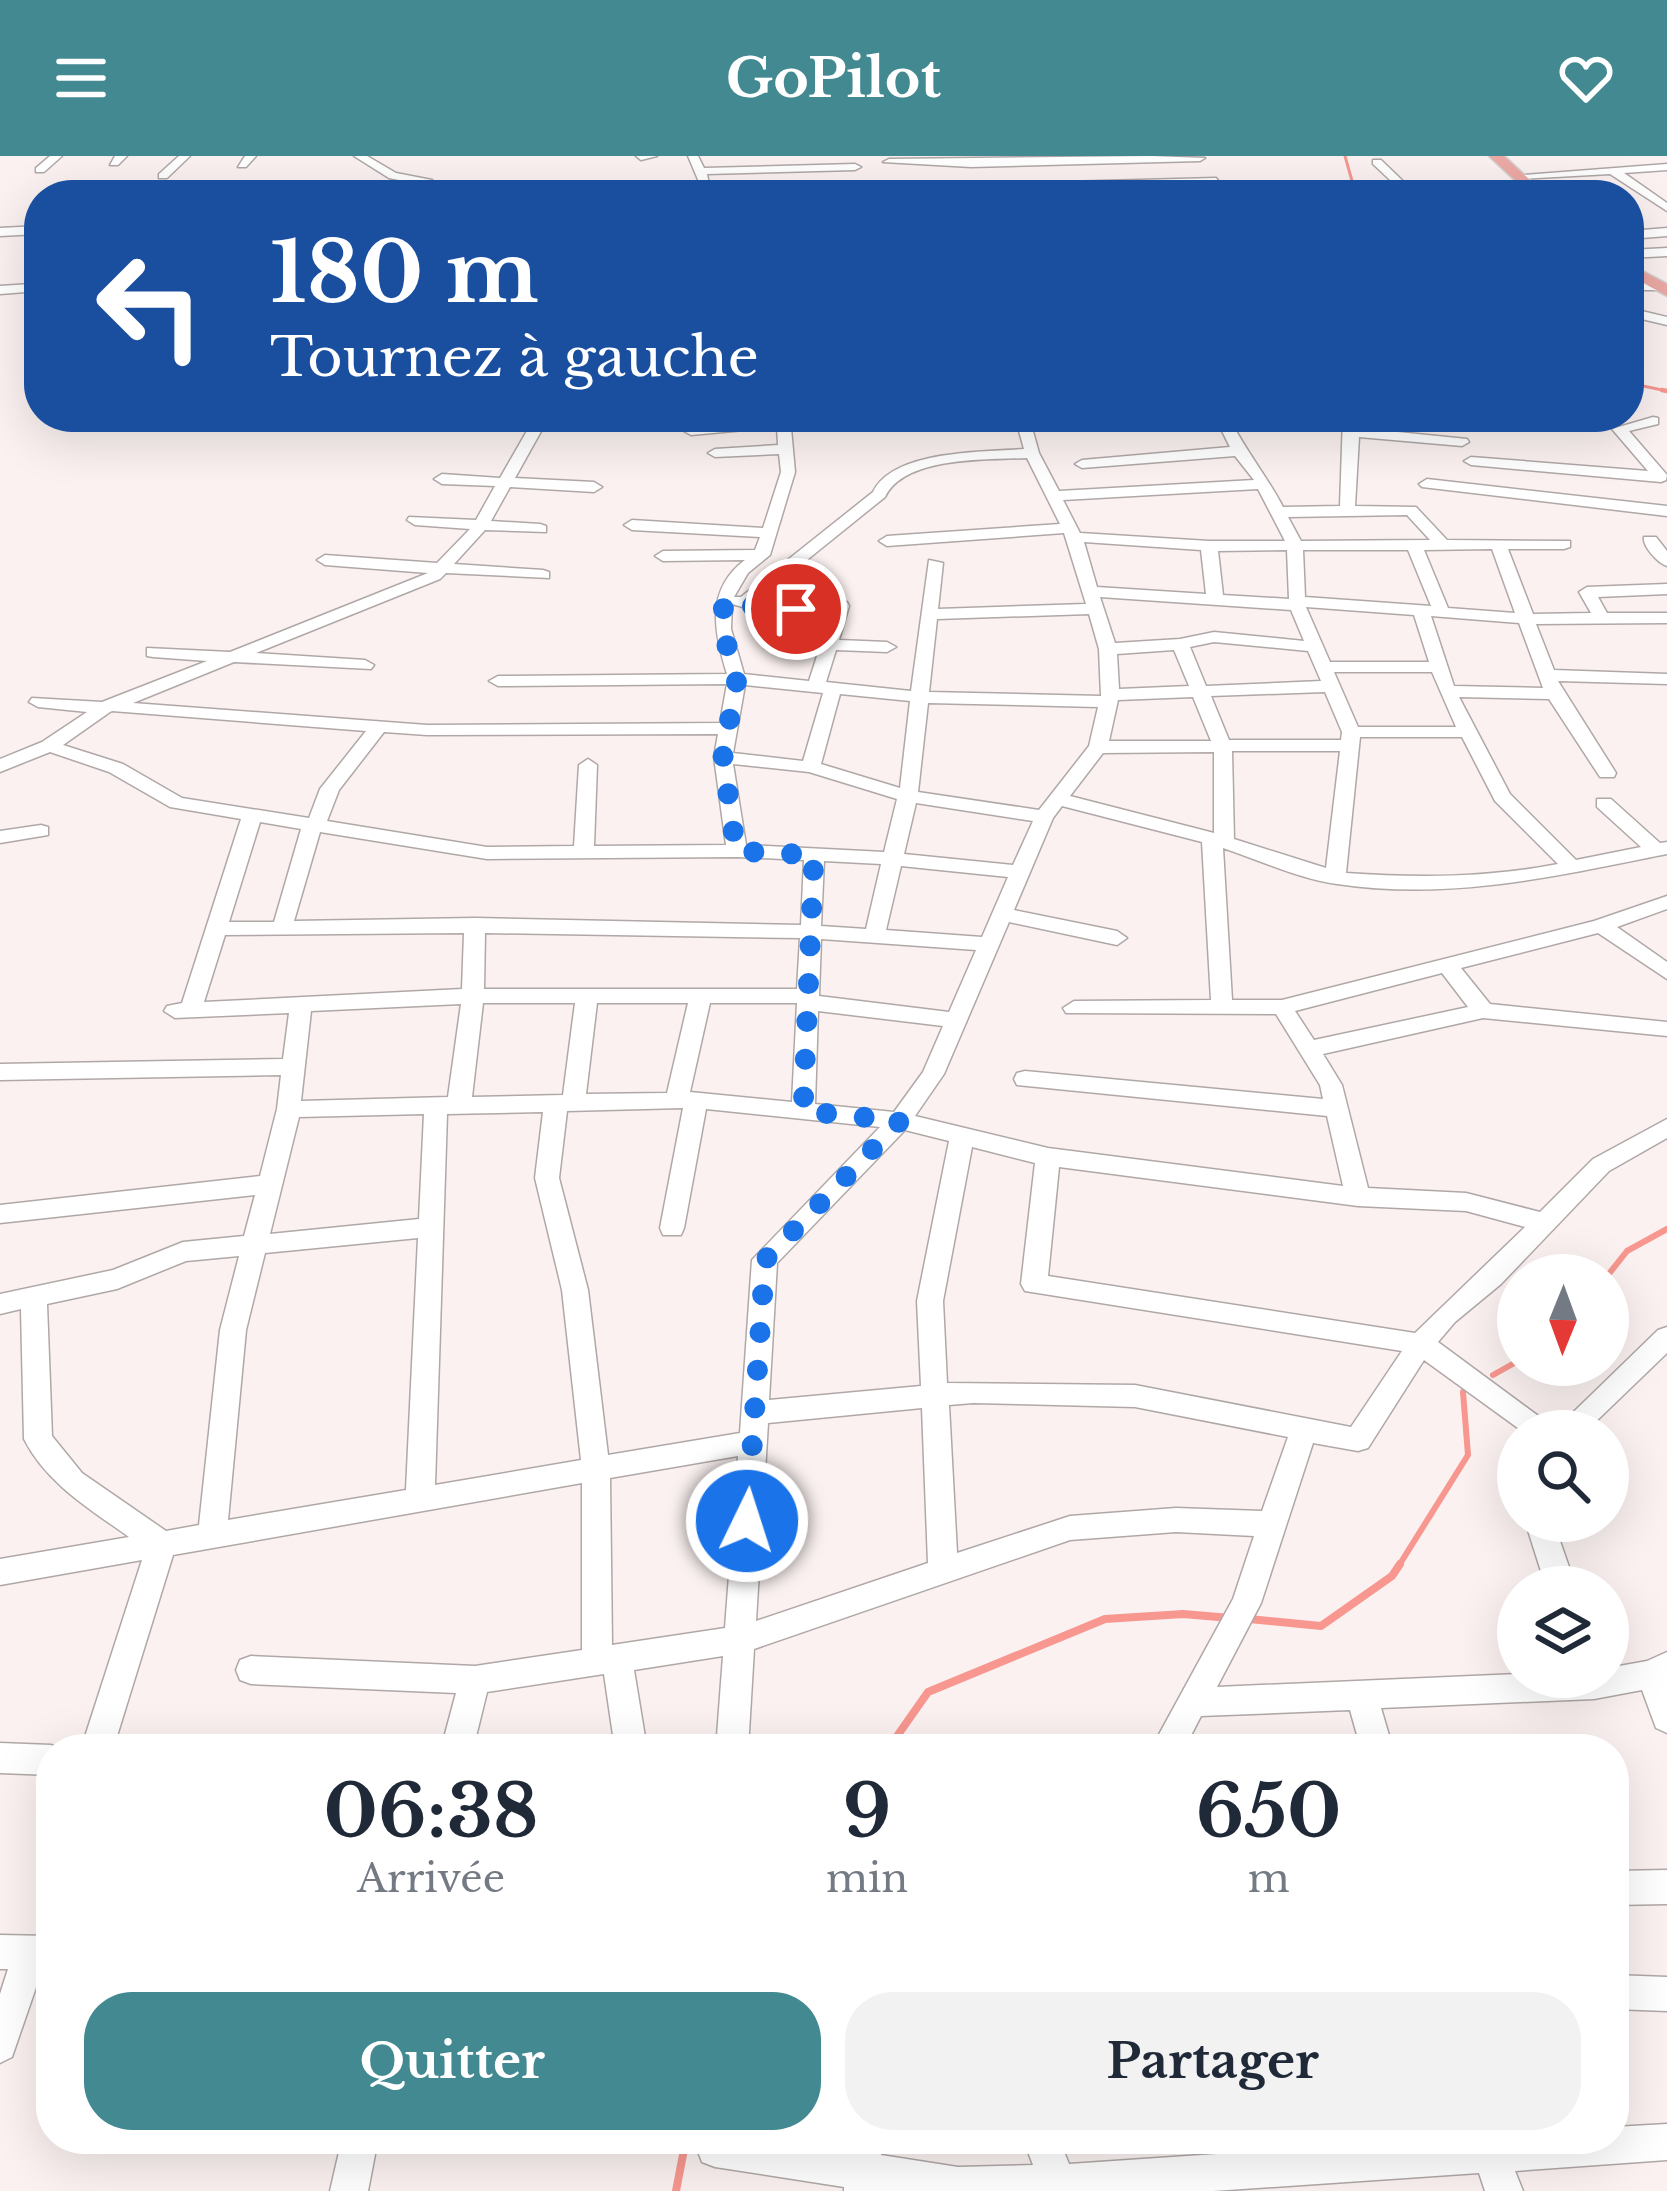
<!DOCTYPE html>
<html lang="fr">
<head>
<meta charset="utf-8">
<style>
  :root { --surface:#fff; --page:#f2f2f3; --text:#1f2937; --muted:#747a83; --accent:#428991 }
  body { margin:0; font-family:"Libre Baskerville",serif; background:var(--page); color:var(--text); height:100vh; display:flex; flex-direction:column; font-size:45px; white-space:nowrap }
  * { box-sizing:border-box; margin:0 }
  p { font-size:39px; color:var(--muted) }
  .icon { flex:none; width:66px; height:66px; fill:none; stroke:currentColor; stroke-width:2; stroke-linecap:round; stroke-linejoin:round }
  .map { position:relative; flex:1; overflow:hidden }
  .panel { position:absolute; left:36px; top:1578px; width:1593px; height:420px; display:flex; flex-direction:column; background:var(--surface); border-radius:48px; box-shadow:0 12px 48px #0002 }
  .panel>* { flex:none }
  .banner { position:absolute; left:24px; top:24px; width:1620px; height:252px; border-radius:48px; box-shadow:0 12px 48px #0002; background:#1a4fa0; color:#fff; overflow:hidden }
  .needle { width:78px; rotate:181deg }
  .buttons { position:absolute; left:1497px; top:1098px; display:grid; gap:24px }
  .buttons a { display:grid; place-items:center; width:132px; height:132px; border-radius:50%; background:var(--surface); box-shadow:0 12px 48px #0002; font-size:60px }
  .pin { position:absolute; display:grid; place-items:center; width:102px; height:102px; color:#fff; margin:-51px; border:6px solid #fff; border-radius:50%; box-shadow:0 3px 12px #0007 }
  .me { position:absolute; width:132px; margin:-66px; rotate:4deg; stroke-linejoin:round; filter:drop-shadow(0 0 9px #0008) }
  .turn { display:flex; align-items:center; gap:42px; height:252px; padding:0 48px; font-size:54px }
  .turn .icon { width:156px; height:156px; stroke-width:2.5 }
  .turn b { display:block; font-size:84px; line-height:102px }
  .eta { display:flex; justify-content:space-evenly; align-items:center; height:204px; text-align:center }
  .eta b { font-size:72px; font-weight:800; line-height:84px }
  .primary-button { display:flex; gap:24px; margin-top:auto; padding:24px 48px }
  .primary-button a { flex:1; height:138px; border-radius:48px; background:var(--accent); color:#fff; font-size:48px; font-weight:800; line-height:138px; text-align:center }
  .primary-button a+a { background:var(--page); color:var(--text) }
  header { display:flex; justify-content:space-between; align-items:center; height:156px; padding:0 48px; background:var(--accent); color:#fff; font-size:54px; font-weight:800 }
  .map>svg:first-child { display:block }
  .lines { fill:none; stroke-linecap:round; stroke-linejoin:round }
  .stream-far3 { stroke:#f7978f; stroke-width:3 }
  .stream-far2 { stroke:#f7978f; stroke-width:4.5 }
  .stream-far1 { stroke:#f7978f; stroke-width:6 }
  .stream { stroke:#f7978f; stroke-width:8 }
  .minor-casing { stroke:#b0a8a7; stroke-width:3 }
  .major-casing { stroke:#d2d2d1; stroke-width:3 }
  .minor { fill:#fff; fill-rule:evenodd }
  .major { fill:#eca9a5; fill-rule:evenodd }
  .route { stroke:#1a73e8; stroke-width:21; stroke-dasharray:0 37.8 }
</style>
</head>
<body>
<header><svg class="icon" aria-label="menu" viewBox="0 0 24 24"><path d="M4 6h16M4 12h16M4 18h16"/></svg>GoPilot<svg class="icon" aria-label="heart" viewBox="0 0 24 24"><path d="M12 20l-8-8c-3-5 5-10 8-4 3-6 11-1 8 4z"/></svg></header>
<div class="map">
<svg width="1667" height="2035" viewBox="0 0 1667 2035">
  <rect width="100%" height="100%" fill="#faf1f0"/>
  <g class="lines">
    <g class="stream-far3">
      <path d="M1345,0L1356,39"/>
      <path d="M1629,227L1667,235"/>
    </g>
    <path class="stream-far2" d="M1662,234L1667,235"/>
    <g class="stream-far1">
      <path d="M1608,1119L1627,1095L1667,1073"/>
      <path d="M1493,1219L1518,1205"/>
      <path d="M1398,1411L1468,1299L1463,1236"/>
    </g>
    <g class="stream">
      <path d="M1249,1463L1321,1470L1392,1420L1400,1408"/>
      <path d="M888,1593L928,1536L1105,1463L1183,1458L1230,1462"/>
      <path d="M676,2035L686,1983"/>
    </g>
    <defs>
      <g id="minor">
        <path d="M50,0H62L44,16H36V12Z"/>
        <path d="M115,0H127L118,9H110Z"/>
        <path d="M179,0H190L167,22H159V18Z"/>
        <path d="M245,0H256L246,11H238Z"/>
        <path d="M354,0H367L396,17L432,24L443,39H431L424,29L389,22Z"/>
        <path d="M636,0H657L641,4Z"/>
        <path d="M688,0H698L704,12L855,8L861,11L855,14L707,18L711,39H699V26Z"/>
        <path d="M1151,0L1205,2L1200,5L971,11L883,6L889,3Z"/>
        <path d="M1373,4H1381L1405,27L1520,26L1526,29L1520,32L1413,33L1414,39H1406L1373,8Z"/>
        <path d="M1667,8V14L1624,17L1667,47V55L1610,18L1518,23L1512,20Z"/>
        <path d="M1216,22L1220,27L872,37L866,34L872,31Z"/>
        <path d="M849,28L853,33L759,39L745,36Z"/>
        <path d="M39,70V78L0,80V72Z"/>
        <path d="M1667,72V80L1629,83V75Z"/>
        <path d="M1667,92V100L1629,102V94Z"/>
        <path d="M39,122V135L0,138V130L31,128Z"/>
        <path d="M1629,126H1657L1663,130L1657,134H1629Z"/>
        <path d="M1629,152L1667,161V169L1629,160Z"/>
        <path d="M535,261H549L515,322L594,326L602,331L594,336L510,331L491,365L540,368L546,370V376L485,374L454,408L543,414L549,416V422L446,417L440,423L256,497L365,504L374,509L371,513L234,506L133,547L427,569L720,567L727,528L498,530L489,525L498,520L727,518C714,476 705,434 745,404L663,405L655,400L663,395L755,394L760,381L632,374L624,369L632,364L763,372L781,316L779,298L715,301L708,297L715,293L778,289L777,271L691,279L684,275L691,271L790,261L795,316L770,399L748,417L734,441H741L873,336C893,294 983,296 1024,293L1015,261H1029L1039,297L1059,335L1254,324L1235,300L1082,312L1075,308L1082,304L1230,291L1219,269L1221,261H1235L1233,269C1248,298 1268,322 1283,351L1340,350L1343,261H1355L1358,272L1467,283L1469,286L1462,290L1359,281L1355,350L1416,351L1447,384L1570,385V391L1564,393H1508L1533,458L1591,457L1579,436L1587,431L1667,428V438L1598,441L1607,457H1667V467L1536,468L1554,514L1667,518V528L1558,525L1616,617L1614,621H1600L1549,543L1459,541L1510,638L1576,704L1641,691L1597,651V643H1611L1660,687L1667,686V698C1557,720 1450,745 1337,728C1299,723 1259,704 1223,692L1232,844H1282L1594,765L1667,740V753L1617,771L1667,806V823L1598,777L1461,812L1490,848L1667,866V880L1483,862L1323,898L1342,929L1368,1032L1466,1037L1540,1056L1593,1003L1667,963V982L1609,1015L1501,1128L1455,1166L1438,1186L1556,1273L1658,1174L1667,1171V1197L1586,1275H1522L1424,1204L1368,1292L1358,1295L1313,1287L1261,1447L1217,1531L1518,1518V1521H1608V1512L1647,1505L1667,1496V1577L1656,1572L1642,1534L1594,1543L1381,1552L1393,1593H1361L1350,1554L1201,1560L1184,1593H1151L1233,1443L1254,1380L1176,1376L1070,1384L754,1493L748,1593H716L723,1500L634,1514L647,1593H615L604,1518L487,1536L473,1593H441L456,1537L251,1528L240,1524L236,1514L240,1504L251,1500L475,1510L582,1494V1327L173,1399L113,1593H81L142,1404L0,1429V1403L129,1381C90,1353 47,1328 24,1283L21,1153L0,1158V1138L113,1114L183,1086L244,1080L255,1039L0,1067V1049L260,1020L277,953L281,919L0,924V908L283,903L289,857L175,862L164,855L167,850L182,847L241,663L170,651L109,616L50,596L0,616V603L42,586L87,556L38,551L29,546L32,542L102,546L207,505L153,501L147,500V492L230,496L428,417L325,409L317,404L325,399L437,407L470,373L415,369L407,364L409,361L476,364L495,330L442,328L434,323L442,318L500,322ZM1027,302L1060,368L887,380L879,385L887,390L1064,377L1086,448L938,453L943,407L929,404L911,535L826,526L836,494L887,496L896,491L887,486L839,484L849,450L847,446L771,449L756,445L885,341C905,300 988,304 1027,302ZM1258,333L1285,385H1209L1080,377L1063,344ZM1407,359L1430,384L1301,385L1288,361ZM1084,386L1201,394L1206,438L1097,431ZM1492,393L1515,457L1448,452L1424,394ZM1287,394L1289,443L1223,439L1218,395ZM1303,394H1408L1431,450L1305,441ZM1100,441L1291,454L1304,485L1214,476L1180,483L1115,487ZM732,448L771,459L831,456L809,525L744,518L731,473ZM1306,451L1414,459L1429,506H1330ZM1089,458L1099,493L1101,540L929,536L937,463ZM1431,460L1519,467L1543,532L1454,530ZM1214,486L1308,495L1321,525L1206,530L1190,491ZM1174,494L1189,530L1119,533L1117,498ZM1334,516H1432L1456,571H1358ZM745,529L823,537L803,605L733,597ZM1325,536L1342,576L1341,584H1229L1211,540ZM840,538L910,545L900,632L821,608ZM1193,541L1211,585H1109L1118,544ZM928,547L1098,551L1089,590L1039,654L918,636ZM110,556L112,555L366,575L320,633L309,662L182,642L123,608L63,589ZM384,576L427,579L718,578L714,601L726,689L594,690L597,609L588,603L579,609L574,690L487,691L327,665L339,634ZM1360,581H1462L1495,645L1558,708C1486,722 1418,722 1346,717ZM1232,595H1340L1326,712L1234,683ZM1214,596V677L1070,640L1103,597ZM733,608L809,616L897,643L884,696L746,689ZM916,647L1033,665L1013,709L904,698ZM1062,650L1202,686L1211,844L1074,845L1063,852L1066,857L1276,858L1320,929L1323,943L1025,915L1017,917L1014,923L1017,929L1327,960L1343,1030L1048,992L915,960L944,918L1009,766L1117,789L1127,782L1117,775L1014,754L1053,662ZM260,666L301,673L274,766H229ZM320,676L487,703L737,701L804,704L801,769L475,762L294,765ZM824,705L881,708L866,773L821,770ZM901,710L1008,721L982,781L886,774ZM464,777L462,833L204,846L225,779ZM485,777L800,782L797,833H484ZM821,783L976,794L949,856L819,840ZM1442,817L1468,851L1314,884L1295,855ZM483,847H575L563,939L472,941ZM597,847H688L667,937L586,938ZM710,847H797L792,946L690,936ZM461,848L448,941L301,945L311,855ZM818,855L943,870L923,916L894,956L815,948ZM683,952L660,1072L663,1079H681L684,1072L706,953L880,971L752,1104L740,1277L608,1299L588,1134L559,1022L567,955ZM543,956L535,1022L562,1134L581,1304L435,1329L447,958ZM424,958L419,1063L270,1078L299,961ZM905,974L949,985L917,1145L921,1230L769,1244L777,1107ZM972,991L1035,1007L1021,1128L1025,1135L1402,1195L1351,1271L1135,1229L947,1227L943,1145ZM1059,1011L1358,1050L1466,1055L1525,1071L1415,1177L1048,1120ZM418,1082L406,1334L228,1364L246,1174L265,1097ZM239,1100L220,1174L199,1369L166,1375L82,1317L52,1280L47,1148L117,1133L186,1105ZM973,1247L1135,1251L1288,1281L1262,1355L1176,1352L1070,1360L957,1397L949,1249ZM922,1252L928,1407L756,1465L768,1267ZM738,1300L725,1472L612,1489L610,1322Z"/>
        <path d="M1653,261L1658,262V268L1629,275L1667,319L1666,324L1661,326L1471,309L1464,305L1471,301L1648,315L1612,273Z"/>
        <path d="M1427,323L1667,350V360L1422,331L1419,328Z"/>
        <path d="M1644,381H1656L1667,395V410C1657,407 1642,389 1644,381Z"/>
        <path d="M41,669L48,671V679L0,687V675Z"/>
        <path d="M1525,1365H1553L1576,1431H1546Z"/>
        <path d="M0,1587L51,1589L61,1593H51V1619L0,1617Z"/>
        <path d="M1667,1714V1748L1614,1749V1715Z"/>
        <path d="M0,1779L51,1780V1814H42L12,1901L0,1907V1838L8,1813H0Z"/>
        <path d="M1614,1819L1667,1821V1855L1614,1853Z"/>
        <path d="M1667,1968V2004L1515,2015L1523,2035H1485L1479,2017L1213,2035H844V2031L715,2011L702,2006L697,1993L701,1983H771L845,1994V1983H881V1999L958,2011L1033,2009L1023,1983H1059L1069,2008L1439,1983H1614V1971Z"/>
        <path d="M342,1983H378L368,2035H330Z"/>
      </g>
      <g id="major">
        <path d="M1489,0H1504L1546,39H1531Z"/>
        <path d="M1629,108L1667,128V140L1629,119Z"/>
      </g>
    </defs>
    <use href="#minor" class="minor-casing"/>
    <use href="#major" class="major-casing"/>
    <use href="#minor" class="minor"/>
    <use href="#major" class="major"/>
  </g>
  <g class="lines">
    <path class="route" d="M747,1365L765,1104L900,965L803,955L814,699L736,695L723,601L737,523L722,473L724,444L771,454L796,453"/>
  </g>
</svg>
<div class="buttons">
<a><svg class="needle" viewBox="-14 -14 28 28"><path d="M0-13l5 13h-10z" fill="#e53935"/><path d="M0 13l5-13h-10z" fill="#747a83"/></svg></a>
<a><svg class="icon" aria-label="search" viewBox="0 0 24 24"><circle cx="10" cy="10" r="6"/><path d="M15 15l6 6"/></svg></a>
<a><svg class="icon" aria-label="layers" viewBox="0 0 24 24"><path d="M12 4l9 5-9 5-9-5zM3 14l9 5 9-5"/></svg></a>
</div>
<div class="pin" style="left:796px;top:453px;background:#d93025"><svg class="icon" aria-label="arrive" viewBox="0 0 24 24"><path d="M6 21V4h12l-3 4 3 4H6"/></svg></div>
<svg class="me" style="left:747px;top:1365px" viewBox="-20 -20 40 40"><circle r="17" fill="#1a73e8" stroke="#fff" stroke-width="3"/><path d="M0-11L8 9 0 5-8 9z" fill="#fff"/></svg>
<div class="banner">
<div class="turn"><svg class="icon" aria-label="left" viewBox="0 0 24 24"><path d="M17 20v-9H6M10 6l-5 5 5 5"/></svg><div><b>180 m</b>Tournez à gauche</div></div>
</div>
<section class="panel">
<div class="eta">
<div><b>06:38</b><p>Arrivée</p></div>
<div><b>9</b><p>min</p></div>
<div><b>650</b><p>m</p></div>
</div>
<div class="primary-button"><a>Quitter</a><a>Partager</a></div>
</section>
</div>
</body>
</html>
